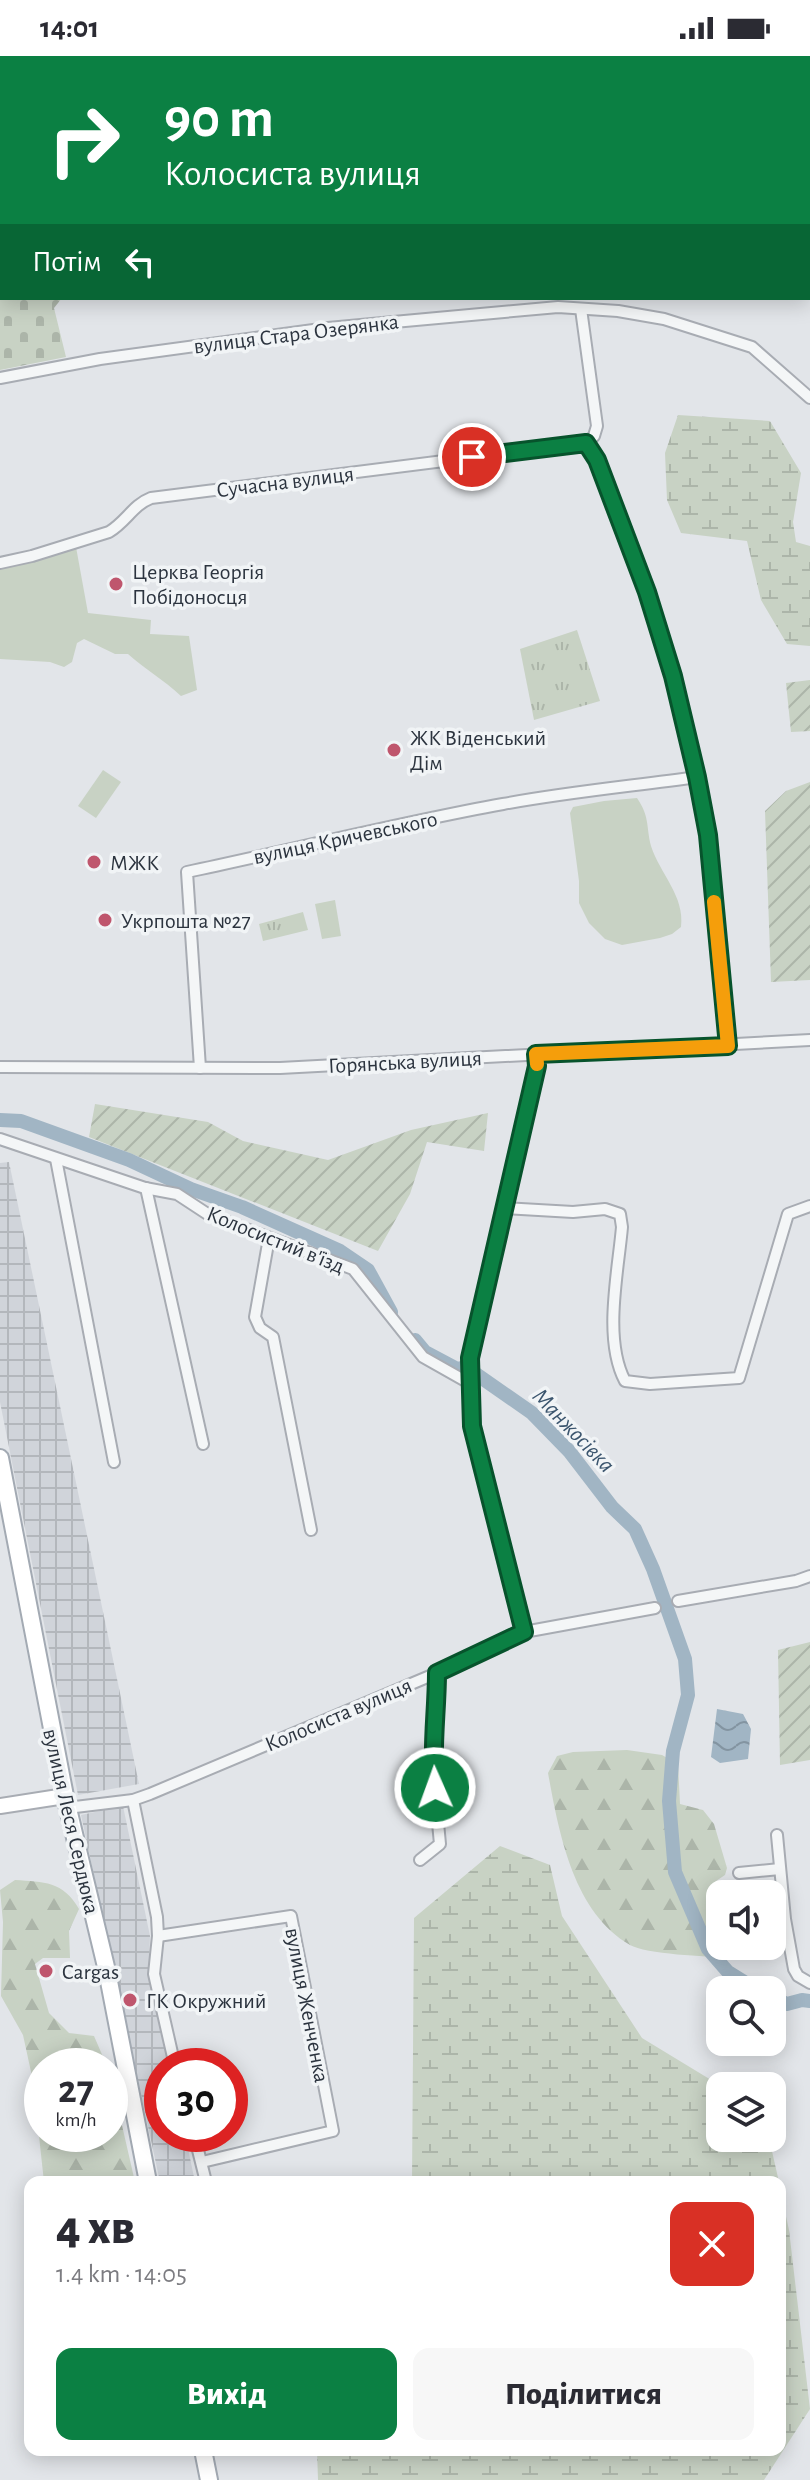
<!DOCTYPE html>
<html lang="uk">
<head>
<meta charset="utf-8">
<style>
  :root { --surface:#fff; --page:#f7f7f7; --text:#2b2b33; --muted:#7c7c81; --accent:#0b8043 }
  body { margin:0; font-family:"Alegreya Sans",sans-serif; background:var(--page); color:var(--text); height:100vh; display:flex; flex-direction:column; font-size:30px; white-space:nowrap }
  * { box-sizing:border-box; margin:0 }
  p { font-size:26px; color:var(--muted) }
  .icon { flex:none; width:44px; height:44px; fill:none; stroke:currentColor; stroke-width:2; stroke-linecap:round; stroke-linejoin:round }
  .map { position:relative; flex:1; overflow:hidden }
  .drawer { position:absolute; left:24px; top:2120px; width:762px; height:280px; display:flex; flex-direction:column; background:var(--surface); border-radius:16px; box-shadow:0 4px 20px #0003 }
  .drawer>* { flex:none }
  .guide { position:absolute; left:0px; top:0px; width:810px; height:244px; box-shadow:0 4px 20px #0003; background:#0b8043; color:#fff; overflow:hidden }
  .fabs { position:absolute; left:706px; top:1824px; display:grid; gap:16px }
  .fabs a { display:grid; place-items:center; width:80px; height:80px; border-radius:16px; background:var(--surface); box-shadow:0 4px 20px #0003; font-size:40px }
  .speed { position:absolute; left:24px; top:1992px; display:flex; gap:16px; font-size:40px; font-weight:700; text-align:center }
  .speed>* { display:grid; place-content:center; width:104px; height:104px; border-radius:50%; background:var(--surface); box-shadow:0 4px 20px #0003; line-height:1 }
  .speed small { font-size:20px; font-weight:400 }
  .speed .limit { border:12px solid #d22; background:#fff; color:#111 }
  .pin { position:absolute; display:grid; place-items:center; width:68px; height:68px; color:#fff; margin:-34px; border:4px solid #fff; border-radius:50%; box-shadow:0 2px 8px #0007 }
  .me { position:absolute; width:88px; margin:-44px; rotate:358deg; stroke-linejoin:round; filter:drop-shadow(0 0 6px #0008) }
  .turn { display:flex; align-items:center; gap:28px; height:168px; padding:0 32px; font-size:36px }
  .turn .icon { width:104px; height:104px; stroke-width:2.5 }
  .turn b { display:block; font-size:56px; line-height:68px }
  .then { display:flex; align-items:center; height:76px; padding:0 32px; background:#0003; gap:16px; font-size:30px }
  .round { display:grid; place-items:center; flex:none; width:84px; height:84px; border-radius:16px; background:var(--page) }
  .head { display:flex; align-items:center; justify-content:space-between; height:136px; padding:0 32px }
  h1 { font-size:48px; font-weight:800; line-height:60px }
  .action { display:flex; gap:16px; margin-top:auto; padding:16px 32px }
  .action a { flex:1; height:92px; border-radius:16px; background:var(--accent); color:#fff; font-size:32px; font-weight:800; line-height:92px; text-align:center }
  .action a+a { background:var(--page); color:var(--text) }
  .status { display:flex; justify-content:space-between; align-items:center; height:56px; padding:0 40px; background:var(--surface); direction:ltr }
  .status svg { height:22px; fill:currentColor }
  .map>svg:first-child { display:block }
  .industrial { fill:url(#industrial-grid) }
  .grass { fill:#c8d2c4 }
  .forest { fill:url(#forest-firs) }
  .wetland { fill:url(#wetland-marsh) }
  .cemetery { fill:url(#cemetery-stones) }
  .park { fill:url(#park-tufts) }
  .garden { fill:url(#garden-furrows) }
  .water { fill:url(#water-waves) }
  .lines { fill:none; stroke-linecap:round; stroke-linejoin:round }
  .river { stroke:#a1b5c4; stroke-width:14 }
  .street-casing { stroke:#a8acb3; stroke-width:14 }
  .secondary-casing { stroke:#a8acb3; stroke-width:18 }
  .primary-casing { stroke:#a3aab3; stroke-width:20 }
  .street { stroke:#f4f6f7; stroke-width:10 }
  .secondary { stroke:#fff; stroke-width:14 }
  .primary { stroke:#fff; stroke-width:16 }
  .route-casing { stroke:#07532c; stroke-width:20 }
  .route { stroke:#0b8043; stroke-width:14 }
  .slow { stroke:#f59e0b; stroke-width:14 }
  .poi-dot { fill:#bf566d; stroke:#f1f4f6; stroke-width:3 }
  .labels { text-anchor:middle; stroke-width:7; stroke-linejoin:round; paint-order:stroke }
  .street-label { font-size:22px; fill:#2c343f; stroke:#f1f4f6 }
  .poi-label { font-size:22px; fill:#2c343f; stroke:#f1f4f6; text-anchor:start }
  .water-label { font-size:24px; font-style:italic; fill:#3b556e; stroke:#f1f4f6 }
</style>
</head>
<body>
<div class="status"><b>14:01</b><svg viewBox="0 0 49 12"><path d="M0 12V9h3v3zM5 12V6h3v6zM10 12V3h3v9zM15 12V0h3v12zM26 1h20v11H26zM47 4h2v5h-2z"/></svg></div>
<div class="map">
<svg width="810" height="2424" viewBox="0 0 810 2424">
  <defs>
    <pattern id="industrial-grid" width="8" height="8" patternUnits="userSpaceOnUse" patternTransform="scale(2)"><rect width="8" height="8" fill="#d0d4da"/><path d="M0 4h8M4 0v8" fill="none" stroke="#b3b7bc"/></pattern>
    <pattern id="forest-firs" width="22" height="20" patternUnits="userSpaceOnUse" patternTransform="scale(2)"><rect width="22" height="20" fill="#c8d2c4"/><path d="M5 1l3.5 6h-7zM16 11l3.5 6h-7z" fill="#acb5a9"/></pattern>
    <pattern id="wetland-marsh" width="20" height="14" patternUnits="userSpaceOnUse" patternTransform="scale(2)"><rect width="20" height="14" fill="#c8d2c4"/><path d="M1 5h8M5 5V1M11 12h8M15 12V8" fill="none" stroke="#acb5a9"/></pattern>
    <pattern id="cemetery-stones" width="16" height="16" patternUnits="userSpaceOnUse" patternTransform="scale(2)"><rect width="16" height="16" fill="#c8d2c4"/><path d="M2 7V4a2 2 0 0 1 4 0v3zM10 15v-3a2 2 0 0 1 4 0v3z" fill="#acb5a9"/></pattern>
    <pattern id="park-tufts" width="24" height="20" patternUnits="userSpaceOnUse" patternTransform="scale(2)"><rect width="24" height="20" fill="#c8d2c4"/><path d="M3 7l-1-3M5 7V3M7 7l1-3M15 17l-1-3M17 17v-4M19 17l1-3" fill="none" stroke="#acb5a9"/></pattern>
    <pattern id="garden-furrows" width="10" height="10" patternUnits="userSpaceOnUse" patternTransform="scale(2)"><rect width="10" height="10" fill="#c8d2c4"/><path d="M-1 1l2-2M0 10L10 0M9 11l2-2" fill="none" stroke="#acb5a9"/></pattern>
    <pattern id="water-waves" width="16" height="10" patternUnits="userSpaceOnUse" patternTransform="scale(2)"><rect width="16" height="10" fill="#a1b5c4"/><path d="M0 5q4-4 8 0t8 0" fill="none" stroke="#8394a1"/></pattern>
  </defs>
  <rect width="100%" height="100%" fill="#e2e5e9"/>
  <g class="industrial">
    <path d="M9,1106L139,1728L78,1739L0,1346V1107Z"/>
    <path d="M123,1750L150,1880L149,1905L171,2010H162V2078H185L195,2126H160L81,1759Z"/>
  </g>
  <g class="grass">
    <path d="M76,491L88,557L151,564L150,578L189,580L197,634L181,640C164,624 145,613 128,598H115L84,583L77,587L72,606L64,611L50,606L0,603V511Z"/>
    <path d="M103,714L121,726L96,762L78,750Z"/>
    <path d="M637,742C650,761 646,770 651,790C660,818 685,840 681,871L672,878L660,882L622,889L605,883L589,867L579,847V825L570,757L573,751L604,745Z"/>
    <path d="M335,844L341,880L322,883L315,848Z"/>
  </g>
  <g class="forest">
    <path d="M627,1694L662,1699L678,1708L680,1748L703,1754L714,1768L727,1812L725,1819L716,1825L712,1831L720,1846V1890H732L727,1901C708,1901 645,1898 630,1889C573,1856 559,1777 548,1717L557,1700L573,1696Z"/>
    <path d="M15,1824C44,1826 63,1825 79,1853L69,1875L70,1902H43L35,1908L49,1957L69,1977L94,1980L107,2010H42V2078H110V2017L135,2126H44L33,2025L23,1979L1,1940L3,1866L0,1834Z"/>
  </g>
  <g class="wetland">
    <path d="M525,0H810V219H808V2H525Z"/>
    <path d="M678,359L770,365L801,417L793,466L796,486L810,490V590L787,588L761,544L747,485L681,477L667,444L665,397Z"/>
    <path d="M500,1790L550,1809L562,1860L642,1982L721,2030L720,2082H769L779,2126H412L414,1862Z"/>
    <path d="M780,2133L789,2174L810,2353L764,2424H318L317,2394H780Z"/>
  </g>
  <path class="cemetery" d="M0,0H332L325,2H2V242H62L54,252L66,301L0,314Z"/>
  <g class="park">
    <path d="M577,574L600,645L534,664L520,593Z"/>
    <path d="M303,856L308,874L263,885L259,868Z"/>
  </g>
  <g class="garden">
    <path d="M810,624V675L791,676L786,627Z"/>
    <path d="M810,726V924L771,926L765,755L786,735Z"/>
    <path d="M95,1048L208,1066L243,1085L328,1104L411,1074L488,1057L484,1095L427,1086L410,1138L378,1195L89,1081Z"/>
    <path d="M810,1586V1704L780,1709L778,1594Z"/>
  </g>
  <path class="water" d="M717,1653L743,1658L751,1673L748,1703L720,1707L711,1701Z"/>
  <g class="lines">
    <g class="river">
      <path d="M0,1064L21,1065L129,1104L191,1133L242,1151L340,1195L368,1214L391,1256"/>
      <path d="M415,1284L425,1296L457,1313L466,1311L532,1357L569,1395L612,1451L635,1473L653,1513L685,1603L688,1639L673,1695L669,1745L675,1816L708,1893L728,1916L757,1934"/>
      <path d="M772,1941L787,1948L802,1944L810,1945"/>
    </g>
    <defs>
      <g id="street">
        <path d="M581,253L597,370L594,380L586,387"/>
        <path d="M0,322L100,303L328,272L558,251L618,255L664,263L752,291L810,342"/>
        <path d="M586,387L597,404L647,536L673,620L697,721L708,779L728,990"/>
        <path d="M0,507L32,500L109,476C126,466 133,449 151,442L586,387"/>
        <path d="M0,1011L280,1012L810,984"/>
        <path d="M200,1012L187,816C292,794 397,767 503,748C568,736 633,730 697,721"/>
        <path d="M0,1083L145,1132L177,1138L209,1159L353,1213L423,1301L469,1327"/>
        <path d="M56,1103L114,1406"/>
        <path d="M146,1132L203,1388"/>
        <path d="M505,1152L573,1156L605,1153L620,1158L622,1171C618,1217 603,1283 625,1325L650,1328L739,1322L788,1158L810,1150"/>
        <path d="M269,1182L255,1261L260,1272L273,1281L311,1474"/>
        <path d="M678,1545L796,1525L810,1520"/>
        <path d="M524,1576L472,1370L470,1302L537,1010L536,998"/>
        <path d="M133,1744L157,1861L158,1880L154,1918L175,2010"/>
        <path d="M67,1752L133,1744L150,1738L437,1617L524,1576L655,1552"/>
        <path d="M777,1779L785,1863L794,1913L798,1920L810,1927"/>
        <path d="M420,1804L440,1788L432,1703L437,1658V1617"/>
        <path d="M739,1817L780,1813"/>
        <path d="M158,1880L291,1860L333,2075L202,2106"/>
        <path d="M194,2078L206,2126"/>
      </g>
      <path id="secondary" d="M0,1750L65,1740"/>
      <g id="primary">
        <path d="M0,1402L65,1740L107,1915L148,2126"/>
        <path d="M203,2394L209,2424"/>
      </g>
    </defs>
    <use href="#street" class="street-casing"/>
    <use href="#secondary" class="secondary-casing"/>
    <use href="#primary" class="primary-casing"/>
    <use href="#street" class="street"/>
    <use href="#secondary" class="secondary"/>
    <use href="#primary" class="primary"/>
  </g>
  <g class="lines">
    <defs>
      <path id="route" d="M435,1732C431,1693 437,1655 437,1617L524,1576L472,1370L470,1302L537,1010L536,998L728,990L708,779L697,721L673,620L647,536L597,404L586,387L472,401"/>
    </defs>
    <use href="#route" class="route-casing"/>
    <use href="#route" class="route"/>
    <path class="slow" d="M537,1008L536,998L728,990L714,846"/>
  </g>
  <g class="poi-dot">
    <circle cx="116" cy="528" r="8"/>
    <circle cx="394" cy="694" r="8"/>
    <circle cx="94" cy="806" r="8"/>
    <circle cx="105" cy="864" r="8"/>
    <circle cx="46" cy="1915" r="8"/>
    <circle cx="130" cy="1944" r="8"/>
  </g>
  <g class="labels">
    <g class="street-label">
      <text transform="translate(296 277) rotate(-7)" y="8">вулиця Стара Озерянка</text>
      <text transform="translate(285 425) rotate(-7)" y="8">Сучасна вулиця</text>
      <text transform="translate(345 781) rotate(-12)" y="8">вулиця Кричевського</text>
      <text transform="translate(405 1005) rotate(-3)" y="8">Горянська вулиця</text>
      <text transform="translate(276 1183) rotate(22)" y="8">Колосистий в'їзд</text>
      <text transform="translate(338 1658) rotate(-23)" y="8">Колосиста вулиця</text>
      <text transform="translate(72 1765) rotate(77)" y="8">вулиця Леся Сердюка</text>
      <text transform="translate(308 1949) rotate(79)" y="8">вулиця Женченка</text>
    </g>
    <g class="poi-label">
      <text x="132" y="523">Церква Георгія<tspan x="132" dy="25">Побідоносця</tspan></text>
      <text x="410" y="689">ЖК Віденський<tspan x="410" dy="25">Дім</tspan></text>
      <text x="110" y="814">МЖК</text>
      <text x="121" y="872">Укрпошта №27</text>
      <text x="62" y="1923">Cargas</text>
      <text x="146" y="1952">ГК Окружний</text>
    </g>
    <g class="water-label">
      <text transform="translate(574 1374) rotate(46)" y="8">Манжосівка</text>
    </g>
  </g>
</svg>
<div class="fabs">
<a><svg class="icon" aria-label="sound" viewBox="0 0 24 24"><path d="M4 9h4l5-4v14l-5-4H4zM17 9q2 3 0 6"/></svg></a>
<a><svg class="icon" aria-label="search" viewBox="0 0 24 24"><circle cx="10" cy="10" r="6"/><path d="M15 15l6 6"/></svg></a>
<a><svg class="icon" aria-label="layers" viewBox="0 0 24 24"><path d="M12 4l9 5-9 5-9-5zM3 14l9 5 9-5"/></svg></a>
</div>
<div class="speed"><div>27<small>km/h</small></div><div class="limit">30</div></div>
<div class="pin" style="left:472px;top:401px;background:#d93025"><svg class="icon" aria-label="arrive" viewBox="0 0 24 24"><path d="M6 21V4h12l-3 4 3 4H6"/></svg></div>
<svg class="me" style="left:435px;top:1732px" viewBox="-20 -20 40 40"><circle r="17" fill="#0b8043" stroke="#fff" stroke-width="3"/><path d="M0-11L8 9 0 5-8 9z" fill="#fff"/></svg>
<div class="guide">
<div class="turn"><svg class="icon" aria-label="right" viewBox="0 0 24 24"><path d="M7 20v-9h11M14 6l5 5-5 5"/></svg><div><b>90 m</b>Колосиста вулиця</div></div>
<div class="then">Потім<svg class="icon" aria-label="left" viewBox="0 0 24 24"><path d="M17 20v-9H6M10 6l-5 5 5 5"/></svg></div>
</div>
<section class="drawer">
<div class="head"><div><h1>4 хв</h1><p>1.4 km · 14:05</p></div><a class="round" style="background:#d93025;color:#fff"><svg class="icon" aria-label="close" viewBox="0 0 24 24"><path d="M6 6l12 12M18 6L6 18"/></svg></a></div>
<div class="action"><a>Вихід</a><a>Поділитися</a></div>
</section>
</div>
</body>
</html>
